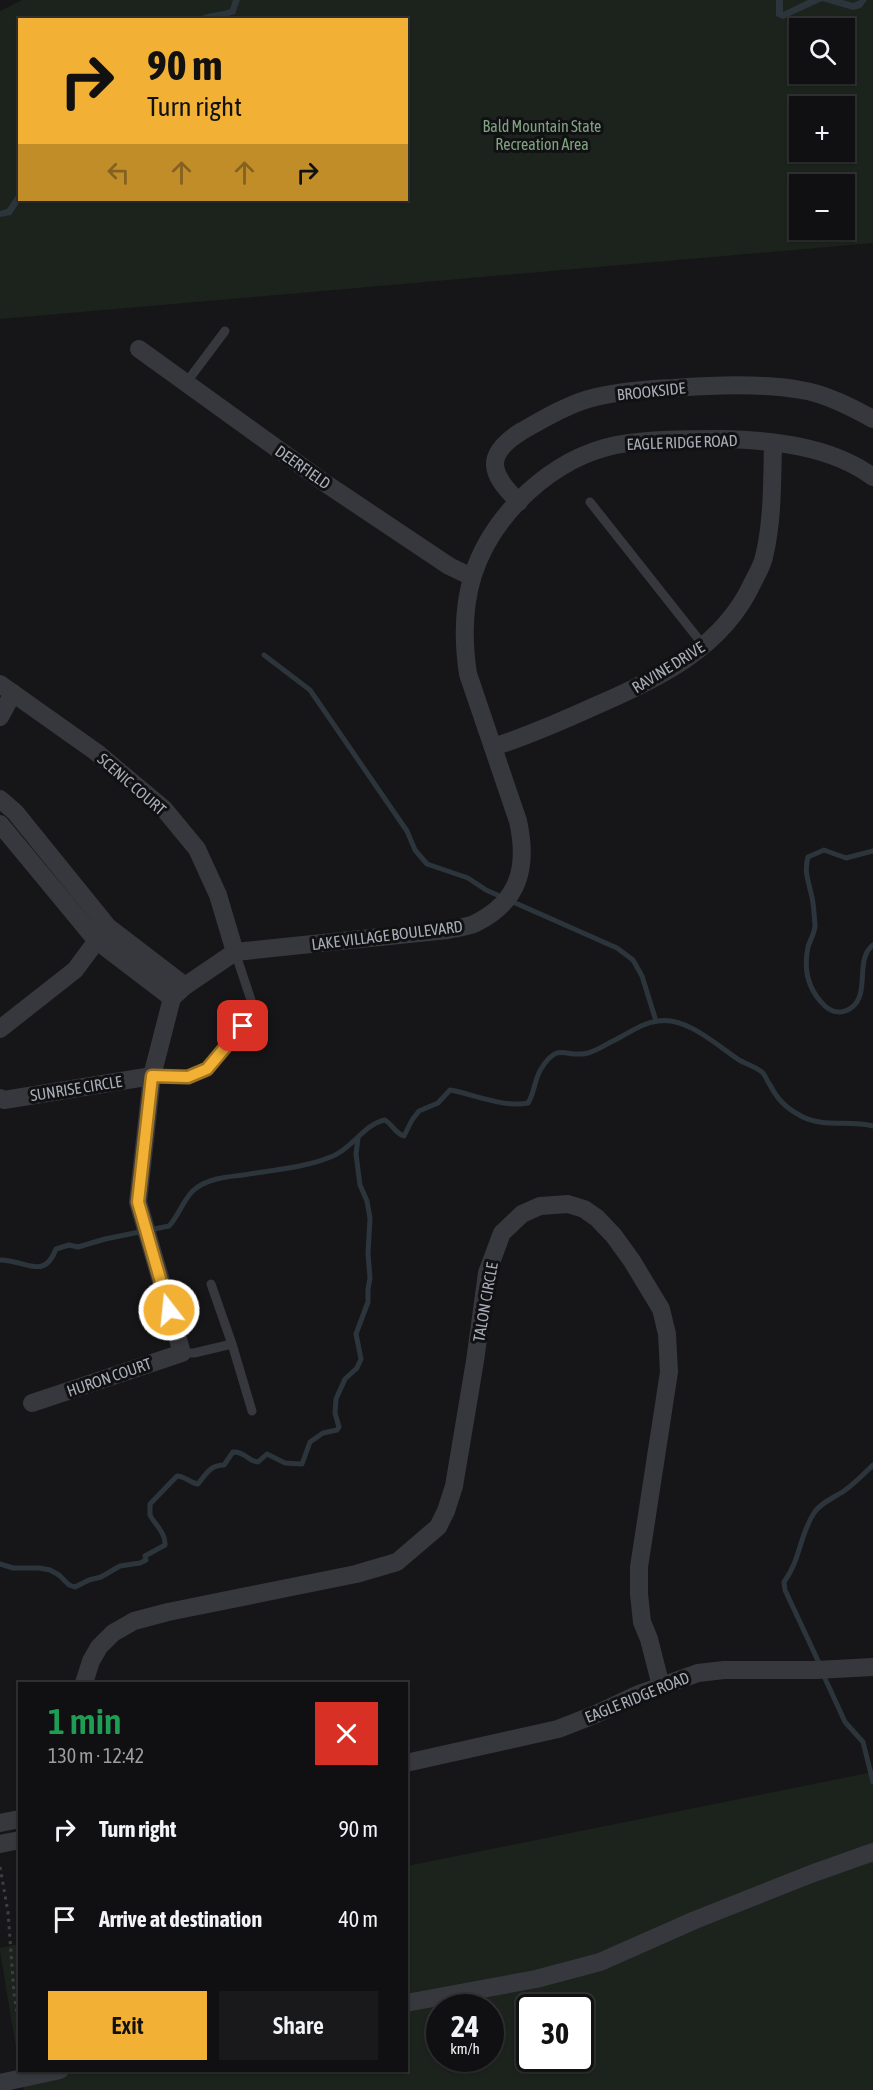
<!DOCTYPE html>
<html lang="en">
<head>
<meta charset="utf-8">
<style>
  :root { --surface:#101012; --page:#19191b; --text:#f1f3f6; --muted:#9c9d9f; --line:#303032; --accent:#f2b134 }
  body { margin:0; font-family:"Asap Condensed",sans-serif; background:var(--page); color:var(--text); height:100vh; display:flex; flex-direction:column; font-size:22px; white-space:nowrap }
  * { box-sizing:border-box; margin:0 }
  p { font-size:20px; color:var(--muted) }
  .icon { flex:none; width:33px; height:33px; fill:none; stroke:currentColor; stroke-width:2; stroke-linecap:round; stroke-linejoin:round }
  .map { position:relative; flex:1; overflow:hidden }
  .panel { position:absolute; left:18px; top:1682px; width:390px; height:390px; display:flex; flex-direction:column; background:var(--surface); border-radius:0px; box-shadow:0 2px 4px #0004,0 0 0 2px var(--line) }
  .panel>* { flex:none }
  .banner { position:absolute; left:18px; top:18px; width:390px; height:183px; border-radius:0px; box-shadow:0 2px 4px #0004,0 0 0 2px var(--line); background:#f2b134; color:#111; overflow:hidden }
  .tools { position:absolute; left:789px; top:18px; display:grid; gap:12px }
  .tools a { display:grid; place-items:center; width:66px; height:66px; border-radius:0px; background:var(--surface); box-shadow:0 2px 4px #0004,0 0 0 2px var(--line); font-size:30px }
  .speed { position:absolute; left:426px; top:1994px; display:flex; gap:12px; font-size:30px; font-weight:700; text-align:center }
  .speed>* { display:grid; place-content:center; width:78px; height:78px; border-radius:50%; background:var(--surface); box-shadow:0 2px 4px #0004,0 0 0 2px var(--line); line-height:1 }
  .speed small { font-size:15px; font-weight:400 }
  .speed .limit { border:3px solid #111; border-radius:9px; background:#fff; color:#111 }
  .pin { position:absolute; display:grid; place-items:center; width:51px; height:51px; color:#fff; margin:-26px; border-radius:12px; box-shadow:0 3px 9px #0006 }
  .me { position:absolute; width:66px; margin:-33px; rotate:344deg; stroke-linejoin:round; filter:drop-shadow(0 0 4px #0008) }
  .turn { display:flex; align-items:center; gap:21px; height:126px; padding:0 30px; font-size:27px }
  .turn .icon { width:78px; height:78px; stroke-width:2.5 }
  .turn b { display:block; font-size:42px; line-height:51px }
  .lanes { display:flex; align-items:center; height:57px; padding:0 30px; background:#0003; justify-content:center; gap:30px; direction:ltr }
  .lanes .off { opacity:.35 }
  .round { display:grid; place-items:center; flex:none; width:63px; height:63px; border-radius:0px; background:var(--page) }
  .headline { display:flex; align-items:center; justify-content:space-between; height:102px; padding:0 30px }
  h1 { font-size:36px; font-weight:600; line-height:45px; color:#1e9e55 }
  .cta { display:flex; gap:12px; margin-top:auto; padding:12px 30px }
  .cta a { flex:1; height:69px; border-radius:0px; background:var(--accent); color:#111; font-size:24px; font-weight:600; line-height:69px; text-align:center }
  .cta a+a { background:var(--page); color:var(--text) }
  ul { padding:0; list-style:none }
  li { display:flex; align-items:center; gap:18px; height:90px; padding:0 30px }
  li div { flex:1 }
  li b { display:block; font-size:22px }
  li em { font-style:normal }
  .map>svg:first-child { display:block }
  .green { fill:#1c231d; fill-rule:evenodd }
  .water { fill:#2c353c }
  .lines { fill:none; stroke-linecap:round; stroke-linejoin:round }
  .stream { stroke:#2c353c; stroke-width:5 }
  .path { stroke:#3d3f44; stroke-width:3; stroke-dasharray:3 4.5; stroke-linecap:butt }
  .service { stroke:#37383d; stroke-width:9 }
  .minor { stroke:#37383d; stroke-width:18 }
  .route-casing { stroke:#9d7322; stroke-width:15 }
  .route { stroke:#f2b134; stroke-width:10 }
  .labels { text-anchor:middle; stroke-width:6; stroke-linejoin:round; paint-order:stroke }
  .park-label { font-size:16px; fill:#7fa381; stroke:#111113 }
  .street-label { font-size:16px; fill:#a8adb8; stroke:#111113 }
</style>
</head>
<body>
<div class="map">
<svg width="873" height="2090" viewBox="0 0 873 2090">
  <rect width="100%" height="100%" fill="#161618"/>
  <g class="green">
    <path d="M22,0H873V243L0,319V11ZM20,20H406V200H20ZM800,28H844V74H800ZM800,106H844V152H800ZM800,184H844V230H800Z"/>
    <path d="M873,1772V2090H24L20,2070H406L407,1866ZM440,2007H490V2058H440ZM530,2007H580V2058H530Z"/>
    <path d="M19,1944H20L19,2065L0,1951V1948Z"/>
  </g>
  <g class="water">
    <path d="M233,0H240L235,14L219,19H198C206,11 219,14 230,9Z"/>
    <path d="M776,0H783V12L808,0H843L853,3L860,0H867L861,8L853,10L822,1L783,19L776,16Z"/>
    <path d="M19,191L20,200H21L11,215L0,217V211L7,209Z"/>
  </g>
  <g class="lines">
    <g class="stream">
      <path d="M264,655L310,690L407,831L415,850L427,864L468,878L486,890L617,948L633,960L642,976L656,1021"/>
      <path d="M873,851L846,858L824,850L808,857C804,871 808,880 811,893C814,903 814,915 815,925C815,933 810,940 808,947C803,971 808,990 825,1006C832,1013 843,1014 851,1008C871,994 854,960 873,945"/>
      <path d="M0,1260C26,1260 44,1281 56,1249L69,1245L78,1247L105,1239L169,1226C179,1216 184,1197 195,1189C209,1178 227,1177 243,1175C272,1170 305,1168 333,1156C353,1148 364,1124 385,1120C393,1125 395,1133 404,1136L412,1120L419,1111L438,1103L450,1090C473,1094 504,1108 528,1103C535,1092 534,1080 541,1069C559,1040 565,1059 588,1053C596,1051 605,1045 613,1041C628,1034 641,1023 658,1021C686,1016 718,1046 739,1060C746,1064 757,1067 763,1073C766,1077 767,1081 770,1085C778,1100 786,1108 801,1116C823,1128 849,1120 873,1126"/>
      <path d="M0,1564L13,1568H39L50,1570L59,1575L69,1585L75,1587L89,1580L101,1577L120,1566L140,1563L146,1560L145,1556L165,1545C166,1533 155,1525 150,1515V1504L177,1476C185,1476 190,1483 198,1484C206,1474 210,1465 224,1465L233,1452C244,1451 248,1461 258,1462L267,1454L285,1463L302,1464L310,1442L323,1433L337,1430L339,1427L335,1413L336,1399L345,1379L357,1368L361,1359L356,1334L368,1302V1289L370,1278L368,1254L370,1218L367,1201L360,1185L356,1154L358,1138"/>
      <path d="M820,1665L785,1590L784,1582C801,1559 799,1536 814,1513C820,1503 835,1497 844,1491C855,1483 864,1474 873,1465"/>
      <path d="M823,1674L845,1722L863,1742L873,1782"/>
    </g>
    <path class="path" d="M0,1867L8,1912L14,1994L20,2032"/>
    <g class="service">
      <path d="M186,383L225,331"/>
      <path d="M590,502L704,646"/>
      <path d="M152,1076L188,1077L207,1069L255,1012L235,952"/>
      <path d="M232,1344L252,1411"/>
      <path d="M182,1353H194L232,1344L211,1284"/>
    </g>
    <g class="minor">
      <path d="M139,349L325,483L449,566L472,577"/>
      <path d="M519,502C490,474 483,455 522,431C545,418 570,403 596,397C622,391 648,389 673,388C715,385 760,383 801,390C826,394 851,407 873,419"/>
      <path d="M0,684L96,752L164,809L197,849L218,895L235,952"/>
      <path d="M0,717L13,693"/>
      <path d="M493,747C528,736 562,721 595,706C658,679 723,648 753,582C757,574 762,566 764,557C773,520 772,481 773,443"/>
      <path d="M0,799L15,812L108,927L185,986"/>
      <path d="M0,824L96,940L172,998"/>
      <path d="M172,998L185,986L235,952L448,930C457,928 468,927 476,923C520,901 528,866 518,821L468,674C463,641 463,607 473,575C493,513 553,458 616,445C650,439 686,439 721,439C772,440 831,446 873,477"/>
      <path d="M0,1029L75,970L104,931"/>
      <path d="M0,1098L4,1100L152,1076"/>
      <path d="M32,1403L182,1353L138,1202L152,1076L172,998"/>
      <path d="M84,1683L91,1661L99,1647L113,1633L134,1621L168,1612L356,1574L397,1562L438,1527L446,1511L454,1486L475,1361L487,1273L502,1233L522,1214L540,1206L568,1204L584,1209L597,1218L614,1236L632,1261L661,1309L667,1334L669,1372L639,1567V1594L642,1622L649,1639L661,1686"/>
      <path d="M406,1763L558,1729L594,1715L639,1694L698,1673L724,1670H816L873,1667"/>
      <path d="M0,1823L20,1819"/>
      <path d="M0,1844L20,1840"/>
      <path d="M406,2003L536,1979L600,1962L695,1920L811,1874L873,1852"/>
      <path d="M0,2083L60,2070"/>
    </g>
  </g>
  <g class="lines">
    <defs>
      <path id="route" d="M169,1310L138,1202L152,1076L188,1077L207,1069L243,1026"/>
    </defs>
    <use href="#route" class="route-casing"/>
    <use href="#route" class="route"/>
  </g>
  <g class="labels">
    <g class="park-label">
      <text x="542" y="132">Bald Mountain State<tspan x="542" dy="18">Recreation Area</tspan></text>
    </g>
    <g class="street-label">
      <text transform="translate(651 391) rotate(-6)" y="6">BROOKSIDE</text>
      <text transform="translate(682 442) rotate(-2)" y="6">EAGLE RIDGE ROAD</text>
      <text transform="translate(303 467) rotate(35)" y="6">DEERFIELD</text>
      <text transform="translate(668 667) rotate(-32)" y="6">RAVINE DRIVE</text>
      <text transform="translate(132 784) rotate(41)" y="6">SCENIC COURT</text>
      <text transform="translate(387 935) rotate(-7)" y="6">LAKE VILLAGE BOULEVARD</text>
      <text transform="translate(76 1088) rotate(-9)" y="6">SUNRISE CIRCLE</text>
      <text transform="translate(485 1302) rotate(-80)" y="6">TALON CIRCLE</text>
      <text transform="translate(109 1377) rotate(-19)" y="6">HURON COURT</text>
      <text transform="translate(637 1697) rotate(-22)" y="6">EAGLE RIDGE ROAD</text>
    </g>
  </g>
</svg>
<div class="tools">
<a><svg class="icon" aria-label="search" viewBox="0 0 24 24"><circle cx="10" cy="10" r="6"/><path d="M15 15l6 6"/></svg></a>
<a>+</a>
<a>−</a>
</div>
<div class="speed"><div>24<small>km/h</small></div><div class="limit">30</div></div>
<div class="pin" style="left:243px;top:1026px;background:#d93025"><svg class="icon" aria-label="arrive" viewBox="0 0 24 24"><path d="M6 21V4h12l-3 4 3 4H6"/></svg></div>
<svg class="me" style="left:169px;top:1310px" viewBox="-20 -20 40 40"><circle r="17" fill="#f2b134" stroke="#fff" stroke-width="3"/><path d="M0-11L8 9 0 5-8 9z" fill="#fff"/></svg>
<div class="banner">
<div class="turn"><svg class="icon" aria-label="right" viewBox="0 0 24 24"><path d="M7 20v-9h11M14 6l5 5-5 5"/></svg><div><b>90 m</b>Turn right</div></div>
<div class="lanes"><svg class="icon off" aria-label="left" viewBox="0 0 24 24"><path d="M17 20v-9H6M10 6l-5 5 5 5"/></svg><svg class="icon off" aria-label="ahead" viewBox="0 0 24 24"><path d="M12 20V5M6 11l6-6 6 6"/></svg><svg class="icon off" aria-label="ahead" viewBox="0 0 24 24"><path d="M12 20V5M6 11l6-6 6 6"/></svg><svg class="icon" aria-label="right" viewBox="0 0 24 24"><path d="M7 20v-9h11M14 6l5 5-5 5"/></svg></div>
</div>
<section class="panel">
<div class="headline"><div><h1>1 min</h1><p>130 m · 12:42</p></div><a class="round" style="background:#d93025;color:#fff"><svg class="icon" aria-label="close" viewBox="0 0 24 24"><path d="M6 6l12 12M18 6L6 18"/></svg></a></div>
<ul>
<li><svg class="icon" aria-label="right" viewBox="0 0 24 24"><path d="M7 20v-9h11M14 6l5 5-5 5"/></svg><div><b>Turn right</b></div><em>90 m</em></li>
<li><svg class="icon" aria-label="arrive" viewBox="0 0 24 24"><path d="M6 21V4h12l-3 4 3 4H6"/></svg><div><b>Arrive at destination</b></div><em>40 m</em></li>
</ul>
<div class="cta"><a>Exit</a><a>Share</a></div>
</section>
</div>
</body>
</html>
